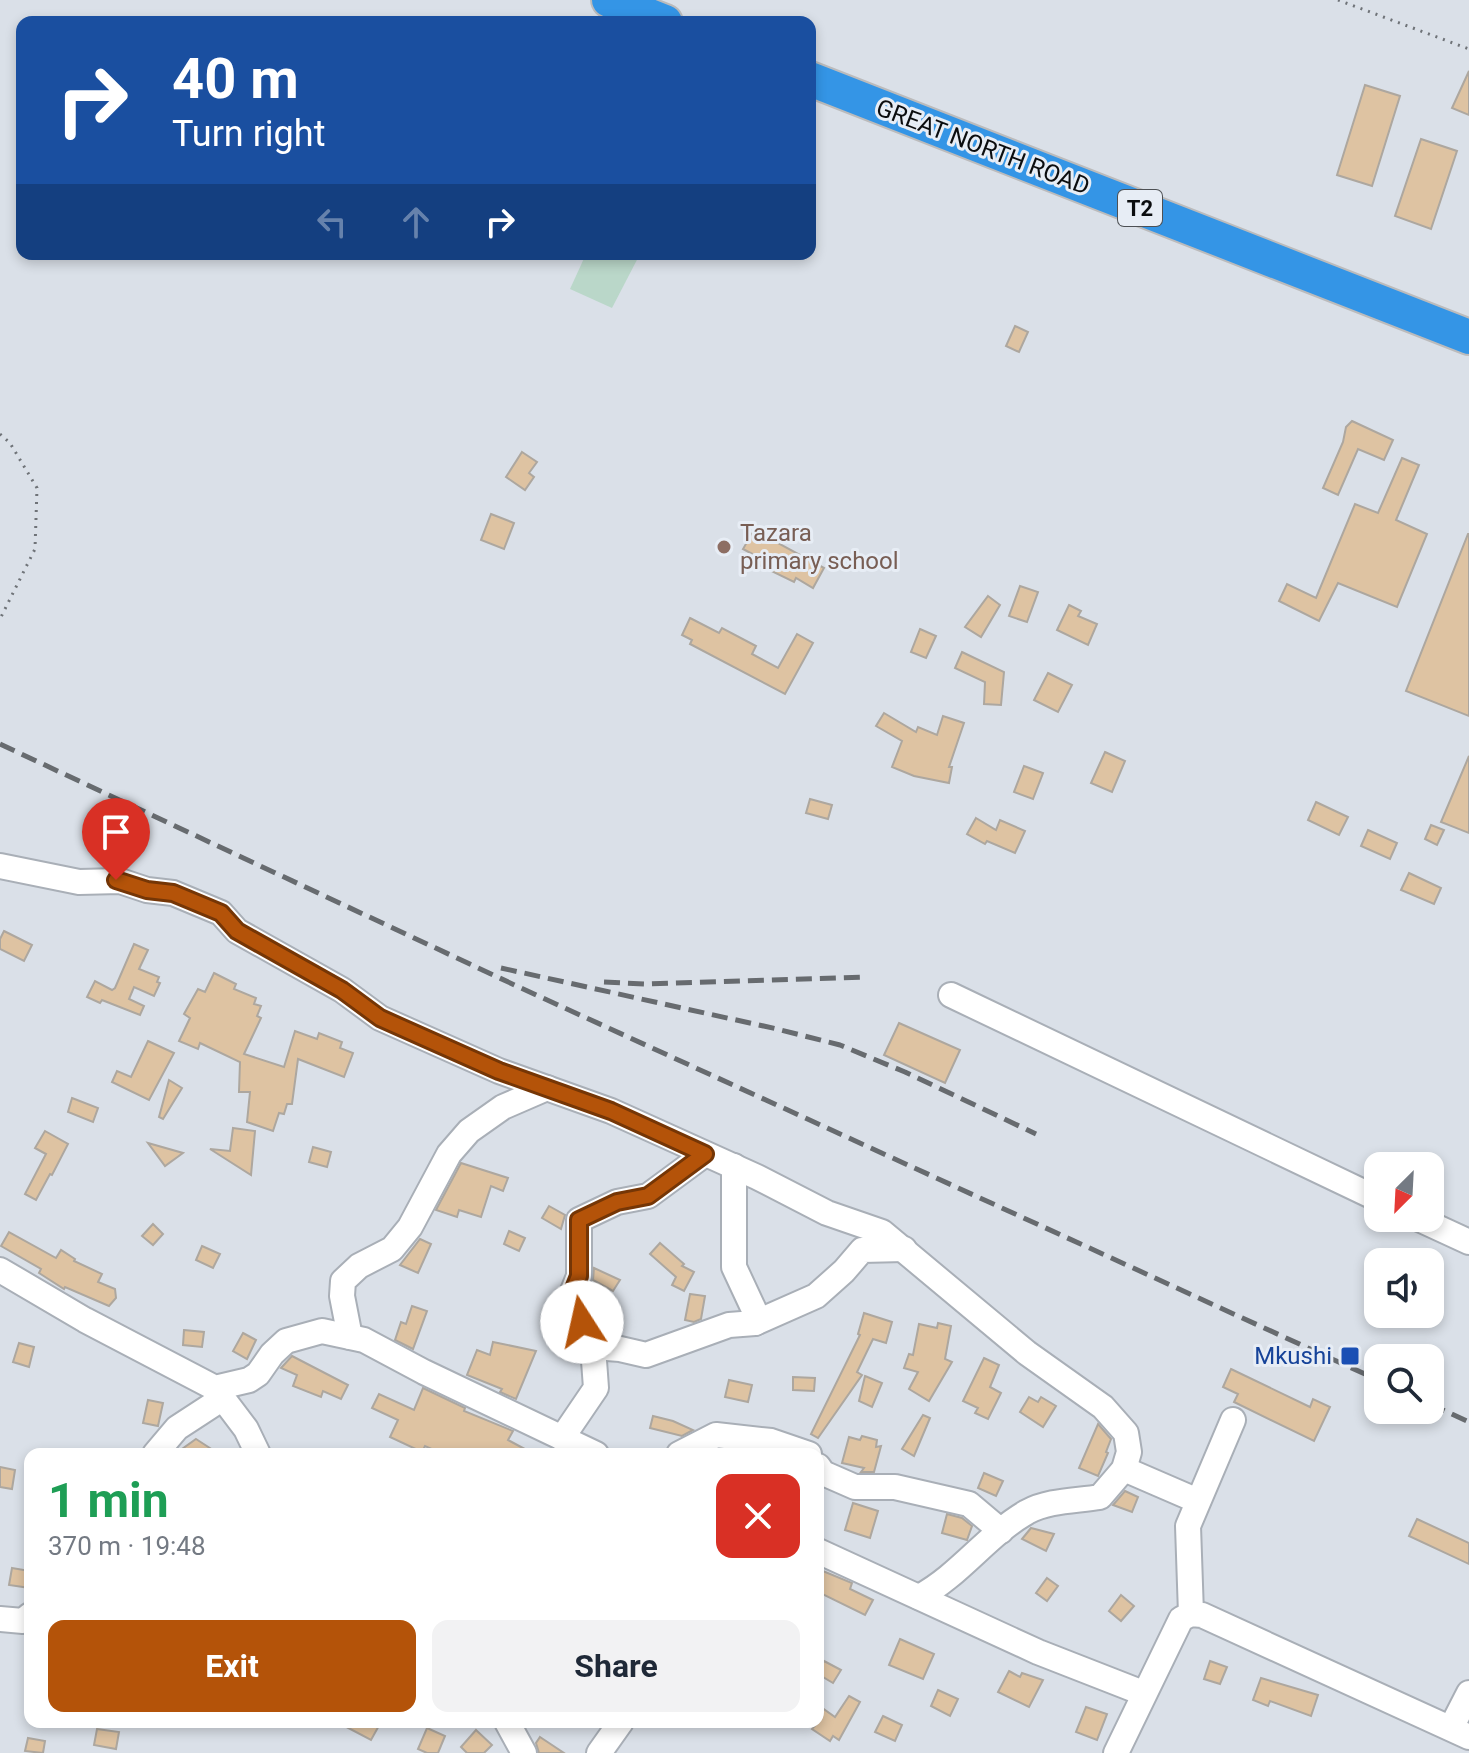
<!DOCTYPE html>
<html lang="en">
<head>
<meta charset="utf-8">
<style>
  :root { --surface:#fff; --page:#f2f2f3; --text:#1f2937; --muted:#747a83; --accent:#b45309 }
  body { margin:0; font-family:Roboto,sans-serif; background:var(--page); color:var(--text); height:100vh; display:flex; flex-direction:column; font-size:30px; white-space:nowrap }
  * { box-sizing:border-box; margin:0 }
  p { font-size:26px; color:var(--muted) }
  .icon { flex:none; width:44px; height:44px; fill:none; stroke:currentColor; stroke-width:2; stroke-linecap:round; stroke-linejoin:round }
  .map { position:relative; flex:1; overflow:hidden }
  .side { position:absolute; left:24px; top:1448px; width:800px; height:280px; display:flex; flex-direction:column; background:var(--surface); border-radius:16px; box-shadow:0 4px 12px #0003 }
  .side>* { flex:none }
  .banner { position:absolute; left:16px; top:16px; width:800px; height:244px; border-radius:16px; box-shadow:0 4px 12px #0003; background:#1a4fa0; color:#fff; overflow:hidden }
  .needle { width:52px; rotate:204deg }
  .tools { position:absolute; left:1364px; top:1152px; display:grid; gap:16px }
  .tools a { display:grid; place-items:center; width:80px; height:80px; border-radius:16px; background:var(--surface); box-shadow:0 4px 12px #0003; font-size:40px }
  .pin { position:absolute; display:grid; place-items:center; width:68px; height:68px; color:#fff; margin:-82px -34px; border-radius:50% 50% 50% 0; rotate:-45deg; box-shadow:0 0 8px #0007 }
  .pin .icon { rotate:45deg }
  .me { position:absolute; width:88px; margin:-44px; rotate:350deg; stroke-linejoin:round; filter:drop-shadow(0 0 6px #0008) }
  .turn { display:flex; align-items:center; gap:28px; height:168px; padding:0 24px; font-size:36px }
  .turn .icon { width:104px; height:104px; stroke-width:2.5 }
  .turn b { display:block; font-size:56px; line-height:68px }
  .lanes { display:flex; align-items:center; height:76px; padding:0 24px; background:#0003; justify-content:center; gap:40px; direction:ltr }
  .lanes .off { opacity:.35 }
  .round { display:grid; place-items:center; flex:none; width:84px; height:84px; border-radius:16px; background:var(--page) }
  .summary { display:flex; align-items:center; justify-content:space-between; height:136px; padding:0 24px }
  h1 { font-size:48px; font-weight:700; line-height:60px; color:#1e9e55 }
  .button { display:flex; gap:16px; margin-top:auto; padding:16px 24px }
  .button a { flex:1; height:92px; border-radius:16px; background:var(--accent); color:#fff; font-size:32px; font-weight:700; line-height:92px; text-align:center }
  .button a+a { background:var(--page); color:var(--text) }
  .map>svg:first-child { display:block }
  .green { fill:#bad7c9 }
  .building { fill:#dec3a2; stroke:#ada79f; stroke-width:2 }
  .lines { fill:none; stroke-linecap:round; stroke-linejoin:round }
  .minor-casing { stroke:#a9afb7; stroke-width:28 }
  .highway-casing { stroke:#bbbbbc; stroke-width:38 }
  .path { stroke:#6f7378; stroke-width:3; stroke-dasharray:2 6; stroke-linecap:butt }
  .minor { stroke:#fff; stroke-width:24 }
  .highway { stroke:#3495e6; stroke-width:34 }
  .rail { stroke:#676b6f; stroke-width:5; stroke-dasharray:16 8; stroke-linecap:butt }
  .route-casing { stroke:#753606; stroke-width:20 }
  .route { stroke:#b45309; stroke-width:14 }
  .education-dot { fill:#8d6e63; stroke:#e7edf5; stroke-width:3 }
  .transit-dot { fill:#1a4fb4; stroke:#e7edf5; stroke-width:3 }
  .labels { text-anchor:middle; stroke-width:6; stroke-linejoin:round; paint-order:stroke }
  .shield { fill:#e7edf5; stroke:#4d5054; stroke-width:2 }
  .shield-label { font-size:22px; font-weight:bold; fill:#0b0d0f }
  .street-label { font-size:24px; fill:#0b0d0f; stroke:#e7edf5 }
  .education-label { font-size:24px; fill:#785e54; stroke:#e7edf5; text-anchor:start }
  .transit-label { font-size:24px; fill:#164399; stroke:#e7edf5; text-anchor:end }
</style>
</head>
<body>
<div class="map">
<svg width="1469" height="1753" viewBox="0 0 1469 1753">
  <rect width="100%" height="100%" fill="#dae0e8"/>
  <path class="green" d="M586,254H640L612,308L570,289Z"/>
  <g class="building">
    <path d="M1469,71V115L1452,108Z"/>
    <path d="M1365,85L1400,96L1372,186L1337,175Z"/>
    <path d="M1421,139L1457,151L1431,229L1395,216Z"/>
    <path d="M1015,326L1028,332L1019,352L1006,346Z"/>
    <path d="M1352,421L1393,440L1384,460L1358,449L1338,495L1323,488L1343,442L1346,427Z"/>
    <path d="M522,452L537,462L529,473L534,477L525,490L506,477Z"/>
    <path d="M1402,458L1419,465L1396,520L1427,534L1397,607L1338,583L1319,621L1279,601L1287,584L1316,598L1355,504L1378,513Z"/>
    <path d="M491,514L514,523L504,549L481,540Z"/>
    <path d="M754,530L824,568L813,588L796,578L794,582L757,564L760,558L743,549Z"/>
    <path d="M1468,534H1469V716L1406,691Z"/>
    <path d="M1020,586L1038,592L1027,622L1009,616Z"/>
    <path d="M988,596L1000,605L981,637L965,627Z"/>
    <path d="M1069,605L1081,611L1078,616L1097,624L1088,645L1057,630Z"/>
    <path d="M690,618L719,633L722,628L756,646L752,654L778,668L797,634L813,643L785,694L690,644L692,640L682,635Z"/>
    <path d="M920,629L936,636L926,658L911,652Z"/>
    <path d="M962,652L1004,672L1001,705L984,704L985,682L955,668Z"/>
    <path d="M1048,673L1072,685L1058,712L1034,700Z"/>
    <path d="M884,713L916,732L918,727L937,735L943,716L964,723L949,767H952L949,783L914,776L892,767L902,741L876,726Z"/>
    <path d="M1105,752L1125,761L1112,792L1091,783Z"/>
    <path d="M1469,756V833L1441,822Z"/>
    <path d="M1024,766L1043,773L1033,799L1014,792Z"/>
    <path d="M810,799L832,805L828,819L806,813Z"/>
    <path d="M1316,802L1348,817L1339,835L1308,820Z"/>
    <path d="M976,818L996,830L1000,820L1025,831L1015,853L987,841L985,844L967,834Z"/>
    <path d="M1431,825L1444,830L1437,845L1425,839Z"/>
    <path d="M1368,830L1397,843L1390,859L1361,846Z"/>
    <path d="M1409,873L1441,888L1434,904L1401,890Z"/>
    <path d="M4,931L32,945L24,961L0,949V939Z"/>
    <path d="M134,944L148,950L139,969L159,977L157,982L160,983L154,996L134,987L129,999L144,1006L140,1015L102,1000L100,1003L87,997L95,981L112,990L115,988Z"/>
    <path d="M214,973L236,984L234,989L256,998L254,1004L261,1006L257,1016L261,1018L244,1054L284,1067L295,1031L317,1039L319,1033L342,1042L340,1048L353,1053L344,1077L298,1059L292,1104H287L284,1114L279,1113L273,1131L247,1122L250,1092H239L240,1062L200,1043L198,1049L179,1041L190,1018L184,1014L198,989L205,992Z"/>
    <path d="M899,1023L960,1050L945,1083L884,1055Z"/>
    <path d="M148,1041L174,1053L149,1100L112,1082L117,1071L131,1077Z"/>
    <path d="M169,1080L182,1088L163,1119L159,1117Z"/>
    <path d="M72,1098L98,1108L93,1122L68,1112Z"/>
    <path d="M233,1128L255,1131L251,1175L210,1149L230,1151Z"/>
    <path d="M45,1131L68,1144L52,1175L50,1174L36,1200L25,1194L46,1154L35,1148Z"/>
    <path d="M148,1143L183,1153L165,1166Z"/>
    <path d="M313,1147L331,1152L327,1167L309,1162Z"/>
    <path d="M461,1163L508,1178L503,1191L491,1186L481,1217L459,1210L457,1217L436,1210Z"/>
    <path d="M549,1206L565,1215L561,1229L542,1218Z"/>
    <path d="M153,1224L163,1234L153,1245L142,1236Z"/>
    <path d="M509,1231L525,1238L519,1251L504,1244Z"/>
    <path d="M9,1232L56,1258L61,1250L75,1259L74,1261L102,1274L98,1282L115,1289L116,1298L109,1306L65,1287L64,1289L39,1273L41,1269L1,1246Z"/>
    <path d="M420,1239L431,1244L418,1273L400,1265Z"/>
    <path d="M660,1243L684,1264L682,1266L694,1272L684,1291L672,1285L676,1277L650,1254Z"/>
    <path d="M202,1246L220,1254L213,1268L196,1260Z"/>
    <path d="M594,1268L620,1280L613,1291L593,1280Z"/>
    <path d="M690,1294L705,1296L701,1319L694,1322L685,1320Z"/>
    <path d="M412,1306L427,1311L413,1349L395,1340L401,1322L406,1324Z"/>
    <path d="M864,1313L892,1322L886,1343L873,1339L857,1372L862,1375L818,1438L811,1434L860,1335L858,1334Z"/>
    <path d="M938,1323L951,1326L945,1359L952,1362L929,1401L909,1389L918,1372L904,1368L909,1354L913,1355L919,1324L937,1328Z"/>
    <path d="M184,1330L204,1332L202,1347L183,1345Z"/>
    <path d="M243,1333L256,1340L247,1359L233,1351Z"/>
    <path d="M493,1342L536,1351L516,1399L500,1392L502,1389L467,1375L477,1350L490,1355Z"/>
    <path d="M19,1343L34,1347L29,1367L13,1362Z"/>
    <path d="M292,1356L348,1385L341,1399L323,1391L321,1397L293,1386L297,1375L281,1368Z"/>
    <path d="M984,1358L999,1365L990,1387L1001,1393L988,1419L975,1413L978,1408L963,1401Z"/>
    <path d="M1231,1369L1310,1407L1313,1399L1330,1407L1314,1441L1234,1402L1238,1394L1223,1387Z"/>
    <path d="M865,1376L882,1383L872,1407L859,1401Z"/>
    <path d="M793,1377L815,1378L814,1391L793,1390Z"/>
    <path d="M729,1380L752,1385L748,1402L725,1397Z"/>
    <path d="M423,1388L465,1408L464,1411L513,1431L508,1440L534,1454H443L425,1446L422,1452L390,1437L398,1420L372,1408L379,1394L414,1410Z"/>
    <path d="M1029,1397L1038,1402L1041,1397L1056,1406L1043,1427L1020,1412Z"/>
    <path d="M148,1400L163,1403L158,1426L143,1423Z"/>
    <path d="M923,1415L930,1418L914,1456L902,1449Z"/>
    <path d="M653,1416L673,1421L693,1430L682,1436L650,1428Z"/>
    <path d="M1098,1424L1111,1439L1106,1452L1108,1453L1098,1476L1079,1468Z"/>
    <path d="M862,1436L877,1440L876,1447L881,1446L874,1472H861L864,1468L842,1463L849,1437L860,1440Z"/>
    <path d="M196,1439L219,1454H175Z"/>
    <path d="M0,1467L15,1470L12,1489L0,1487Z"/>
    <path d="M984,1473L1003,1481L996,1496L978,1488Z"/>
    <path d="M1125,1491L1138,1497L1132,1512L1113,1505Z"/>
    <path d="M853,1503L878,1511L870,1538L845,1530Z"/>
    <path d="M947,1514L962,1518L972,1526L967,1540L942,1533Z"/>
    <path d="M1417,1519L1469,1543V1564L1409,1536Z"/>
    <path d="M1031,1528L1054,1534L1046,1551L1022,1539Z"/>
    <path d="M12,1568L30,1571V1588L9,1585Z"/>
    <path d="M818,1569L852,1583L850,1589L873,1600L865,1615L818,1592Z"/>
    <path d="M1047,1578L1058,1586L1047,1601L1036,1593Z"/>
    <path d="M1121,1595L1134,1606L1121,1621L1109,1611Z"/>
    <path d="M900,1639L934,1654L923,1679L889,1665Z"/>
    <path d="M824,1661L841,1670L833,1683L818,1674Z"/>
    <path d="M1210,1661L1227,1667L1220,1684L1204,1679Z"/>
    <path d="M1009,1671L1020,1677L1022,1673L1043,1680L1029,1707L998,1692Z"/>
    <path d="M1261,1678L1318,1695L1311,1716L1270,1701L1268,1706L1253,1700Z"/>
    <path d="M938,1690L958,1699L950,1716L931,1706Z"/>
    <path d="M849,1696L860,1702L839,1740L833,1736L830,1741L812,1729L818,1722V1705L835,1717Z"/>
    <path d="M1086,1707L1107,1714L1097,1740L1076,1732Z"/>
    <path d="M883,1716L902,1725L895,1741L875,1732Z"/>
    <path d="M337,1722H381L371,1740Z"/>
    <path d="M427,1728L445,1736L438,1753H427L418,1749Z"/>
    <path d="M97,1729L119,1732L116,1749L94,1745Z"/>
    <path d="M476,1730L492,1745L484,1753H467L461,1747Z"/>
    <path d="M540,1737L564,1753H539L536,1743Z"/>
    <path d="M28,1738L45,1741L43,1753L25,1751Z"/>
  </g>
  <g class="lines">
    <defs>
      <g id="minor">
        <path d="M0,866L79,882L120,881L147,890L173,893L221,913L237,931L342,990L380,1018L499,1071L611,1111L757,1177L827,1213L882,1232L1027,1353L1103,1407L1126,1433L1129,1452L1124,1469L1100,1497C1076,1501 1049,1500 1027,1512C987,1535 960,1575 919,1597"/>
        <path d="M951,995L1378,1199"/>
        <path d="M1417,1218L1469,1242"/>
        <path d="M0,1270L85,1320L215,1388L249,1380L258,1374L272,1354L286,1341L322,1331L364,1340L424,1372L596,1454"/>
        <path d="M755,1323L816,1296L844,1271L862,1250L904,1249"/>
        <path d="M350,1337L342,1296L343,1281L359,1266L392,1249L410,1227L449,1154L469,1131L503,1107L547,1088"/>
        <path d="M593,1347L620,1349L646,1355L729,1325L755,1323V1312L734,1267V1166"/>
        <path d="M215,1388L246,1429L258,1454"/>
        <path d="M562,1438L596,1388L593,1347L571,1296L579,1276V1220L617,1202L648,1196L705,1154"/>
        <path d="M155,1454L177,1428L223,1398"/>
        <path d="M679,1454L716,1435L771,1441L809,1454"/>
        <path d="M818,1466L823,1473L855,1487H895L969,1504L1001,1531"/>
        <path d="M1124,1469L1198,1501"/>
        <path d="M818,1551L1038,1652L1143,1693"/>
        <path d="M1191,1614L1188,1526L1233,1420"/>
        <path d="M0,1619L23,1621L30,1615"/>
        <path d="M507,1722L524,1753"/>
        <path d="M1451,1728L1469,1693"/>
        <path d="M599,1753L621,1722"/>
        <path d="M1116,1753L1181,1619L1191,1614L1202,1615L1469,1737"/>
      </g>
      <g id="highway">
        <path d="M609,0L665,22"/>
        <path d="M810,79L1469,337"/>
      </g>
    </defs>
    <use href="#minor" class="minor-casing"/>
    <use href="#highway" class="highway-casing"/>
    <g class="path">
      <path d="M1338,0L1469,49"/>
      <path d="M0,434L10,443L37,488L35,549L0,619"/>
    </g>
    <use href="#minor" class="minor"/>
    <use href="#highway" class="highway"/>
    <g class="rail">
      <path d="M0,744L521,988L1378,1380"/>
      <path d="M501,968L777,1029L840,1045L905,1072L1036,1134"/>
      <path d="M604,982L645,984L866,977"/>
      <path d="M1430,1404L1469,1422"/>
    </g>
  </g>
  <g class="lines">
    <defs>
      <path id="route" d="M116,880L147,890L173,893L221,913L237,931L342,990L380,1018L499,1071L611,1111L705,1154L648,1196L617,1202L579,1220V1276L571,1296L582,1322"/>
    </defs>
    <use href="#route" class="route-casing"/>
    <use href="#route" class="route"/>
  </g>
  <circle class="education-dot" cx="724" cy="547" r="8"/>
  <rect class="transit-dot" x="1340" y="1346" width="20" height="20" rx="4"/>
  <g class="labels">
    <rect class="shield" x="1118" y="190" width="44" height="36" rx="6"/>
    <g class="shield-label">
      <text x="1140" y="216">T2</text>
    </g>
    <g class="street-label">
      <text transform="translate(983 147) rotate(21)" y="8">GREAT NORTH ROAD</text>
    </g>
    <g class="education-label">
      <text x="740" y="541">Tazara<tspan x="740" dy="28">primary school</tspan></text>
    </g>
    <g class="transit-label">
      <text x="1332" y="1364">Mkushi</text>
    </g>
  </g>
</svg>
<div class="tools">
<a><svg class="needle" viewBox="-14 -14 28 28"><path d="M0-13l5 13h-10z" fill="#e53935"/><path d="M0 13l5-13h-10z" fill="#747a83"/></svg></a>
<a><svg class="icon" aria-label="sound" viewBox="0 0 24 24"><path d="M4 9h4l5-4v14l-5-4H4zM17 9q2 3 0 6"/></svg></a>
<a><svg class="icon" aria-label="search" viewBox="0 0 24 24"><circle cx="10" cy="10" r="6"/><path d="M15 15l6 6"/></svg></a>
</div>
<div class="pin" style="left:116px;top:880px;background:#d93025"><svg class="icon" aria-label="arrive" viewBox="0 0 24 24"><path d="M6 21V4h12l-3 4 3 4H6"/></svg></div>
<svg class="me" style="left:582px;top:1322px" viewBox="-20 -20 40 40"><circle r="19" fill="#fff"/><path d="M0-13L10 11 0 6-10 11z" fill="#b45309"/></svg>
<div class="banner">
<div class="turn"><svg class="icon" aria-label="right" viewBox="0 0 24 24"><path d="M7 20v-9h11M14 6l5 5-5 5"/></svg><div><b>40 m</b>Turn right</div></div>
<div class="lanes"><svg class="icon off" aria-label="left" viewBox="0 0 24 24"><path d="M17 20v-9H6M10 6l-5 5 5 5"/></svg><svg class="icon off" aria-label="ahead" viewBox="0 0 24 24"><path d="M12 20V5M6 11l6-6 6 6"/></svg><svg class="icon" aria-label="right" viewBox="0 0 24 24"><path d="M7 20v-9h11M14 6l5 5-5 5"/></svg></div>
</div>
<section class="side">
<div class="summary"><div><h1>1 min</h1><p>370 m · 19:48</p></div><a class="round" style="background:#d93025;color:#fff"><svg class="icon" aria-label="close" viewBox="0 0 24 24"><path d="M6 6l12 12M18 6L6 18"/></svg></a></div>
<div class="button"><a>Exit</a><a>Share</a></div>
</section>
</div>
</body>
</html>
